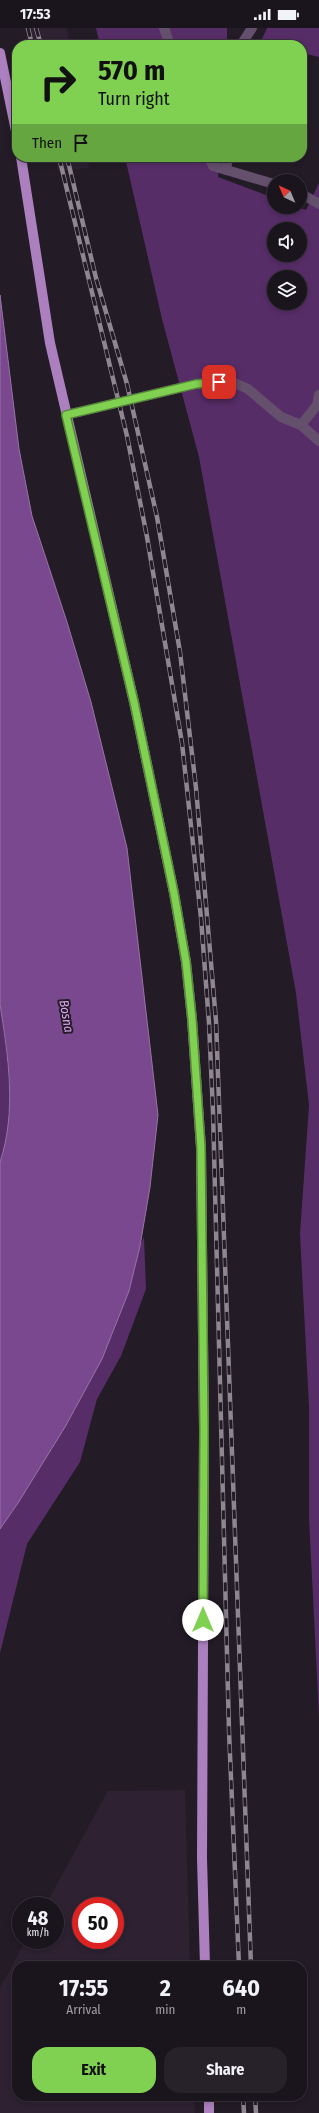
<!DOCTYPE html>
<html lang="en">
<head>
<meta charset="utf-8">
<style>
  :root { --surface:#1a141c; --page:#272129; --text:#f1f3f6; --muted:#9f9ea3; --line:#38333b; --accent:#80d051 }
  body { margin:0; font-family:"Fira Sans Condensed",sans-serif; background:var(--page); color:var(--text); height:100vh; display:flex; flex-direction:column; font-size:15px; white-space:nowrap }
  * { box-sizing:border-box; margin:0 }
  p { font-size:13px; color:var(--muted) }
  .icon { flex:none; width:22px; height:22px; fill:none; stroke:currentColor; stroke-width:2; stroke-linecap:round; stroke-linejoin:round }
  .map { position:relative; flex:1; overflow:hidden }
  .details { position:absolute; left:12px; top:1933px; width:295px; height:140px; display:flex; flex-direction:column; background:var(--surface); border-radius:16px; box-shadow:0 2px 6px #0003,0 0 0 1px var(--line) }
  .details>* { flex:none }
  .guide { position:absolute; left:12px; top:12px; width:295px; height:122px; border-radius:16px; box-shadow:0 2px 6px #0003,0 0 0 1px var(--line); background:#80d051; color:#111; overflow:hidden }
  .needle { width:26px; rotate:316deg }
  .fabs { position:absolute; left:267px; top:146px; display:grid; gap:8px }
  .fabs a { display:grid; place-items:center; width:40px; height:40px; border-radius:50%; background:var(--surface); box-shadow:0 2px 6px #0003,0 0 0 1px var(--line); font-size:20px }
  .speed { position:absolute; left:12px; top:1869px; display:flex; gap:8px; font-size:20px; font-weight:700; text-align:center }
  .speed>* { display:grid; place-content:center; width:52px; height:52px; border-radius:50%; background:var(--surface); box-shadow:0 2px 6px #0003,0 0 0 1px var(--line); line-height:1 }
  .speed small { font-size:10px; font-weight:400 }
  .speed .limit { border:6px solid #d22; background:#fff; color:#111 }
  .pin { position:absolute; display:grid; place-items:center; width:34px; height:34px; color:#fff; margin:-17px; border-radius:8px; box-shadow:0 2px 6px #0006 }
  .me { position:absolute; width:44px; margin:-22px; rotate:0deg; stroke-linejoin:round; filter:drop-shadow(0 0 3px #0008) }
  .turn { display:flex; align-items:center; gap:14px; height:84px; padding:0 20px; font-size:18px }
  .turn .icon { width:52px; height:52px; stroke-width:2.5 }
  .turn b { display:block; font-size:28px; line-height:34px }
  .then { display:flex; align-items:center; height:38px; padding:0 20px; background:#0003; gap:8px; font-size:15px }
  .eta { display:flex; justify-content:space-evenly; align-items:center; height:68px; text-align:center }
  .eta b { font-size:24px; font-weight:700; line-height:28px }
  .cta { display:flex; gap:8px; margin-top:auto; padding:8px 20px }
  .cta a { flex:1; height:46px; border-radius:16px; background:var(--accent); color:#111; font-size:16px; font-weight:700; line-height:46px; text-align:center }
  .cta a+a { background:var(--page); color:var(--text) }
  .status { display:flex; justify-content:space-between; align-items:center; height:28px; padding:0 20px; background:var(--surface); direction:ltr }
  .status svg { height:11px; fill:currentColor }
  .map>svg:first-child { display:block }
  .built { fill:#2d2132; fill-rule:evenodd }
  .green { fill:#572d68; fill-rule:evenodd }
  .water { fill:#7a488e; stroke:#9873a6 }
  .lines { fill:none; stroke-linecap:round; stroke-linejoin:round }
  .minor { stroke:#644f6d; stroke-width:10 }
  .major { stroke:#ac80be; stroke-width:10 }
  .rail-casing { stroke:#8e8790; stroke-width:4.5 }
  .rail { stroke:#231b26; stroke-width:3; stroke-dasharray:9; stroke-linecap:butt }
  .route-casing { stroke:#538735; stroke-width:10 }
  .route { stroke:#80d051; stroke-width:7 }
  .labels { text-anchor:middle; stroke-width:4; stroke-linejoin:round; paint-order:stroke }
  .water-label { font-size:13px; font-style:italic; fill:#dca6f3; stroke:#231b26 }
</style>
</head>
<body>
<div class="status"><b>17:53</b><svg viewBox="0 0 49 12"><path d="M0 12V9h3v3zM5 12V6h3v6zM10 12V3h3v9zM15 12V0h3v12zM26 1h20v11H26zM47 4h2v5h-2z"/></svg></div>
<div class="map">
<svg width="319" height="2085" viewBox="0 0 319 2085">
  <rect width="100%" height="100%" fill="#231b26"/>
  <g class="built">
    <path d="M24,0H67L70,17H30Z"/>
    <path d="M55,129H87L89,140L58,143Z"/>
    <path d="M185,1762L190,1938H17V2068H194L195,2085H0V1960L26,1912H55V1878H45L108,1763ZM81,1878H115V1912H81Z"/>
  </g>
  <g class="green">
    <path d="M96,0H227V17H100Z"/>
    <path d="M267,0H319V29L302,25V17H274L261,13Z"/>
    <path d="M125,129H219L218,149L274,170V179H298L306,182L319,155V1688L309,1490V1378L300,1206L309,1077L296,965L199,429L162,291ZM274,201H300V227H274ZM274,249H300V275H274Z"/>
    <path d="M0,976C7,1028 17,1083 0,1134Z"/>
    <path d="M144,1209L146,1261L121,1328L97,1371L80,1434L27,1516L0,1625V1501L18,1475Z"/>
  </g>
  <path class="water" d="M0,267L19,421L32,488L67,594L91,674L127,820L158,1087L150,1159L140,1218L129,1263L102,1331L65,1399L18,1475L0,1501V1134C17,1083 8,1028 0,976Z"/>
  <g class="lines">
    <g class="minor">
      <path d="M164,0L170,17"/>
      <path d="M241,17L252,0"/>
      <path d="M209,129L213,138L274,156"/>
      <path d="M226,142L228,129"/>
      <path d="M300,165L319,176"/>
      <path d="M319,367L317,377L301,397L319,413"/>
      <path d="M66,387L196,356L230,353L248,361L281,389L301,397"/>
    </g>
    <g class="major">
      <path d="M0,25L17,108"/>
      <path d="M21,129L50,315L134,674L174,865L186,934L192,991L201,1120L204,1403L202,1830L205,1938"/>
      <path d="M209,2068V2085"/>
    </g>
    <defs>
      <g id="rail">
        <path d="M28,0L32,17"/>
        <path d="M36,0L41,17"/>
        <path d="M59,129L127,408L147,509L182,715L201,890L209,995L213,1084L229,1703L239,1938"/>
        <path d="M67,129L96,250L127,356L157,489L180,624L196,760L216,993L251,1938"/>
        <path d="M243,2068L244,2085"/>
        <path d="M255,2068L256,2085"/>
      </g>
    </defs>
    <use href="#rail" class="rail-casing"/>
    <use href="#rail" class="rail"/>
  </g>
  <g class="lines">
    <defs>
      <path id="route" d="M203,1592L204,1403L201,1120L192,991L186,934L174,865L134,674L66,387L196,356L219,354"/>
    </defs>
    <use href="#route" class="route-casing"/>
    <use href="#route" class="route"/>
  </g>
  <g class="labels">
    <g class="water-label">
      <text transform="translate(67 988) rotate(80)" y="5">Bosna</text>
    </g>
  </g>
</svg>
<div class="fabs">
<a><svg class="needle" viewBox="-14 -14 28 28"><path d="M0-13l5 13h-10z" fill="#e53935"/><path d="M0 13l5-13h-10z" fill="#9f9ea3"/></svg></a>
<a><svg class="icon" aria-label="sound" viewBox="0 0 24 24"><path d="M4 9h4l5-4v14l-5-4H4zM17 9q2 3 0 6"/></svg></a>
<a><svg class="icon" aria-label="layers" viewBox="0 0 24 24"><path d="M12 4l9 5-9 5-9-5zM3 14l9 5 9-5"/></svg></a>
</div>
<div class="speed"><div>48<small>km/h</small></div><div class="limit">50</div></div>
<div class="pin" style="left:219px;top:354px;background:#d93025"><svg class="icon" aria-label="arrive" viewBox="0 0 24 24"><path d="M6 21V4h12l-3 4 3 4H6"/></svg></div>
<svg class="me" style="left:203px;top:1592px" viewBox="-20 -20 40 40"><circle r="19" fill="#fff"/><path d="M0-13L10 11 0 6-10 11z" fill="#80d051"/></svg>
<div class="guide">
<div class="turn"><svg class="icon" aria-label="right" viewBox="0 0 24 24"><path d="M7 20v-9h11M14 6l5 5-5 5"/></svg><div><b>570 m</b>Turn right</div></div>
<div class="then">Then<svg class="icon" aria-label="arrive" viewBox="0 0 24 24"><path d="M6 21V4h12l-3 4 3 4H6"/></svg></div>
</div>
<section class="details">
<div class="eta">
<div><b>17:55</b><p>Arrival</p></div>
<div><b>2</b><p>min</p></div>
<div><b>640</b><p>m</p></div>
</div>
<div class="cta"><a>Exit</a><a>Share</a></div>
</section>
</div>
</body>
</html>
